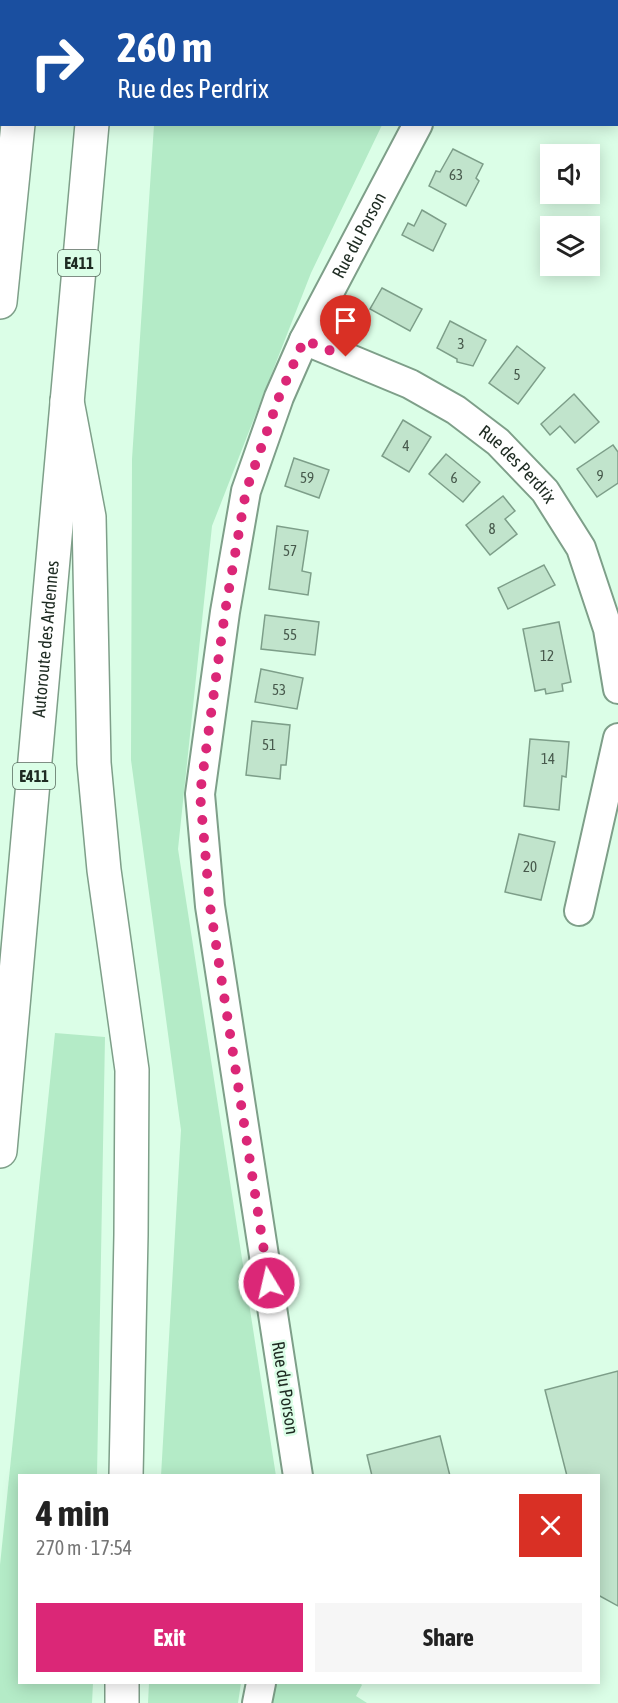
<!DOCTYPE html>
<html lang="en">
<head>
<meta charset="utf-8">
<style>
  :root { --surface:#fff; --page:#f6f6f6; --text:#222; --muted:#767676; --accent:#db2777 }
  body { margin:0; font-family:"Asap Condensed",sans-serif; background:var(--page); color:var(--text); height:100vh; display:flex; flex-direction:column; font-size:22px; white-space:nowrap }
  * { box-sizing:border-box; margin:0 }
  p { font-size:20px; color:var(--muted) }
  .icon { flex:none; width:33px; height:33px; fill:none; stroke:currentColor; stroke-width:2; stroke-linecap:round; stroke-linejoin:round }
  .map { position:relative; flex:1; overflow:hidden }
  .side { position:absolute; left:18px; top:1474px; width:582px; height:210px; display:flex; flex-direction:column; background:var(--surface); border-radius:0px; box-shadow:0 3px 15px #0003 }
  .side>* { flex:none }
  .top-card { position:absolute; left:0px; top:0px; width:618px; height:126px; box-shadow:0 3px 15px #0003; background:#1a4fa0; color:#fff; overflow:hidden }
  .buttons { position:absolute; left:540px; top:144px; display:grid; gap:12px }
  .buttons a { display:grid; place-items:center; width:60px; height:60px; border-radius:0px; background:var(--surface); box-shadow:0 3px 15px #0003; font-size:30px }
  .pin { position:absolute; display:grid; place-items:center; width:51px; height:51px; color:#fff; margin:-62px -26px; border-radius:50% 50% 50% 0; rotate:-45deg; box-shadow:0 0 6px #0007 }
  .pin .icon { rotate:45deg }
  .me { position:absolute; width:66px; margin:-33px; rotate:351deg; stroke-linejoin:round; filter:drop-shadow(0 0 4px #0008) }
  .turn { display:flex; align-items:center; gap:21px; height:126px; padding:0 18px; font-size:27px }
  .turn .icon { width:78px; height:78px; stroke-width:2.5 }
  .turn b { display:block; font-size:42px; line-height:51px }
  .round { display:grid; place-items:center; flex:none; width:63px; height:63px; border-radius:0px; background:var(--page) }
  .overview { display:flex; align-items:center; justify-content:space-between; height:102px; padding:0 18px }
  h1 { font-size:36px; font-weight:700; line-height:45px }
  .button { display:flex; gap:12px; margin-top:auto; padding:12px 18px }
  .button a { flex:1; height:69px; border-radius:0px; background:var(--accent); color:#fff; font-size:24px; font-weight:700; line-height:69px; text-align:center }
  .button a+a { background:var(--page); color:var(--text) }
  .map>svg:first-child { display:block }
  .green { fill:#b4ebc7 }
  .building { fill:#c1e4cc; stroke:#7d9e89; stroke-width:1.5 }
  .lines { fill:none; stroke-linecap:round; stroke-linejoin:round }
  .minor-casing { stroke:#7e9f89; stroke-width:32 }
  .motorway-casing { stroke:#7e9f89; stroke-width:36 }
  .minor { stroke:#fff; stroke-width:28 }
  .motorway { stroke:#fff; stroke-width:33 }
  .route { stroke:#db2777; stroke-width:10; stroke-dasharray:0 18 }
  .labels { text-anchor:middle; stroke-width:5; stroke-linejoin:round; paint-order:stroke }
  .number-label { font-size:15px; fill:#47594c }
  .shield { fill:#dbfee7; stroke:#576a5d; stroke-width:1.5 }
  .shield-label { font-size:16px; font-weight:bold; fill:#1e2b22 }
  .street-label { font-size:18px; fill:#1e2b22; stroke:#dbfee7 }
</style>
</head>
<body>
<div class="map">
<svg width="618" height="1703" viewBox="0 0 618 1703">
  <rect width="100%" height="100%" fill="#dbfee7"/>
  <g class="green">
    <path d="M162,0H424L162,1Z"/>
    <path d="M154,125H382L311,273L212,526L178,849L276,1476H161L181,1130L131,760L132,459Z"/>
    <path d="M55,1033L105,1037L97,1476H20V1683H93L92,1703H0V1565Z"/>
    <path d="M149,1683H241L238,1703H148Z"/>
    <path d="M276,1683H360L362,1685L356,1696L367,1703H272Z"/>
  </g>
  <g class="building">
    <path d="M453,149L483,164L476,178L479,181L466,206L429,186L436,171L440,172Z"/>
    <path d="M422,210L446,224L433,251L402,235L408,223L414,226Z"/>
    <path d="M382,288L422,309L410,331L370,309Z"/>
    <path d="M450,321L486,340L473,366L457,362V359L437,348Z"/>
    <path d="M517,346L545,368L518,404L489,383Z"/>
    <path d="M574,394L599,422L575,443L560,426L550,435L541,424Z"/>
    <path d="M403,420L431,437L409,472L382,456Z"/>
    <path d="M613,445L618,452V483L597,497L577,469Z"/>
    <path d="M446,454L480,482L463,502L429,474Z"/>
    <path d="M294,458L329,470L319,498L285,486Z"/>
    <path d="M503,496L515,511L505,519L517,534L490,555L466,525Z"/>
    <path d="M277,526L308,531L302,571L311,573L308,595L269,589Z"/>
    <path d="M544,565L555,585L508,609L498,588Z"/>
    <path d="M265,615L319,622L315,655L261,649Z"/>
    <path d="M559,622L571,682L562,684L563,691L546,694L545,689L535,691L523,629Z"/>
    <path d="M261,669L303,678L297,709L255,702Z"/>
    <path d="M252,721L290,725L286,765H281L280,779L246,775Z"/>
    <path d="M530,739L569,742L566,777L562,776L559,810L524,806Z"/>
    <path d="M519,834L555,842L541,900L505,892Z"/>
    <path d="M618,1371V1606L598,1595V1476H567L545,1390Z"/>
    <path d="M440,1436L450,1476H372L367,1455Z"/>
  </g>
  <g class="lines">
    <defs>
      <g id="minor">
        <path d="M458,2L459,0"/>
        <path id="s1" d="M304,340L410,384L456,410L498,442L545,491L581,548L608,629L618,689"/>
        <path d="M579,911L618,738"/>
        <path id="s2" d="M298,1476L210,906L200,794L225,612L246,491L279,397L304,340L418,124"/>
        <path d="M257,1703L261,1683"/>
      </g>
      <g id="motorway">
        <path d="M31,2V0"/>
        <path d="M103,2V0"/>
        <path d="M0,302L18,124"/>
        <path d="M67,401L89,517L94,763L104,870L132,1070L131,1235L126,1476"/>
        <path id="s3" d="M0,1151L92,124"/>
        <path d="M122,1703V1683"/>
      </g>
    </defs>
    <use href="#minor" class="minor-casing"/>
    <use href="#motorway" class="motorway-casing"/>
    <use href="#minor" class="minor"/>
    <use href="#motorway" class="motorway"/>
  </g>
  <g class="lines">
    <path class="route" d="M269,1283L210,906L200,794L225,612L246,491L279,397L304,340L346,357"/>
  </g>
  <g class="labels">
    <g class="number-label">
      <text x="456" y="180">63</text>
      <text x="461" y="349">3</text>
      <text x="517" y="380">5</text>
      <text x="406" y="451">4</text>
      <text x="600" y="481">9</text>
      <text x="307" y="483">59</text>
      <text x="454" y="483">6</text>
      <text x="492" y="534">8</text>
      <text x="290" y="556">57</text>
      <text x="290" y="640">55</text>
      <text x="547" y="661">12</text>
      <text x="279" y="695">53</text>
      <text x="269" y="750">51</text>
      <text x="548" y="764">14</text>
      <text x="530" y="872">20</text>
    </g>
    <g class="shield">
      <rect x="58" y="250" width="42" height="26" rx="4.5"/>
      <rect x="13" y="763" width="42" height="26" rx="4.5"/>
    </g>
    <g class="shield-label">
      <text x="79" y="269">E411</text>
      <text x="34" y="782">E411</text>
    </g>
    <g class="street-label">
      <text dy="6" stroke="none"><textPath href="#s2" startOffset="1276">Rue du Porson</textPath></text>
      <text dy="6" stroke="none"><textPath href="#s1" startOffset="250">Rue des Perdrix</textPath></text>
      <text dy="6" stroke="none"><textPath href="#s3" startOffset="514">Autoroute des Ardennes</textPath></text>
      <text transform="translate(285 1388) rotate(81)" y="6">Rue du Porson</text>
    </g>
  </g>
</svg>
<div class="buttons">
<a><svg class="icon" aria-label="sound" viewBox="0 0 24 24"><path d="M4 9h4l5-4v14l-5-4H4zM17 9q2 3 0 6"/></svg></a>
<a><svg class="icon" aria-label="layers" viewBox="0 0 24 24"><path d="M12 4l9 5-9 5-9-5zM3 14l9 5 9-5"/></svg></a>
</div>
<div class="pin" style="left:346px;top:357px;background:#d93025"><svg class="icon" aria-label="arrive" viewBox="0 0 24 24"><path d="M6 21V4h12l-3 4 3 4H6"/></svg></div>
<svg class="me" style="left:269px;top:1283px" viewBox="-20 -20 40 40"><circle r="17" fill="#db2777" stroke="#fff" stroke-width="3"/><path d="M0-11L8 9 0 5-8 9z" fill="#fff"/></svg>
<div class="top-card">
<div class="turn"><svg class="icon" aria-label="right" viewBox="0 0 24 24"><path d="M7 20v-9h11M14 6l5 5-5 5"/></svg><div><b>260 m</b>Rue des Perdrix</div></div>
</div>
<section class="side">
<div class="overview"><div><h1>4 min</h1><p>270 m · 17:54</p></div><a class="round" style="background:#d93025;color:#fff"><svg class="icon" aria-label="close" viewBox="0 0 24 24"><path d="M6 6l12 12M18 6L6 18"/></svg></a></div>
<div class="button"><a>Exit</a><a>Share</a></div>
</section>
</div>
</body>
</html>
